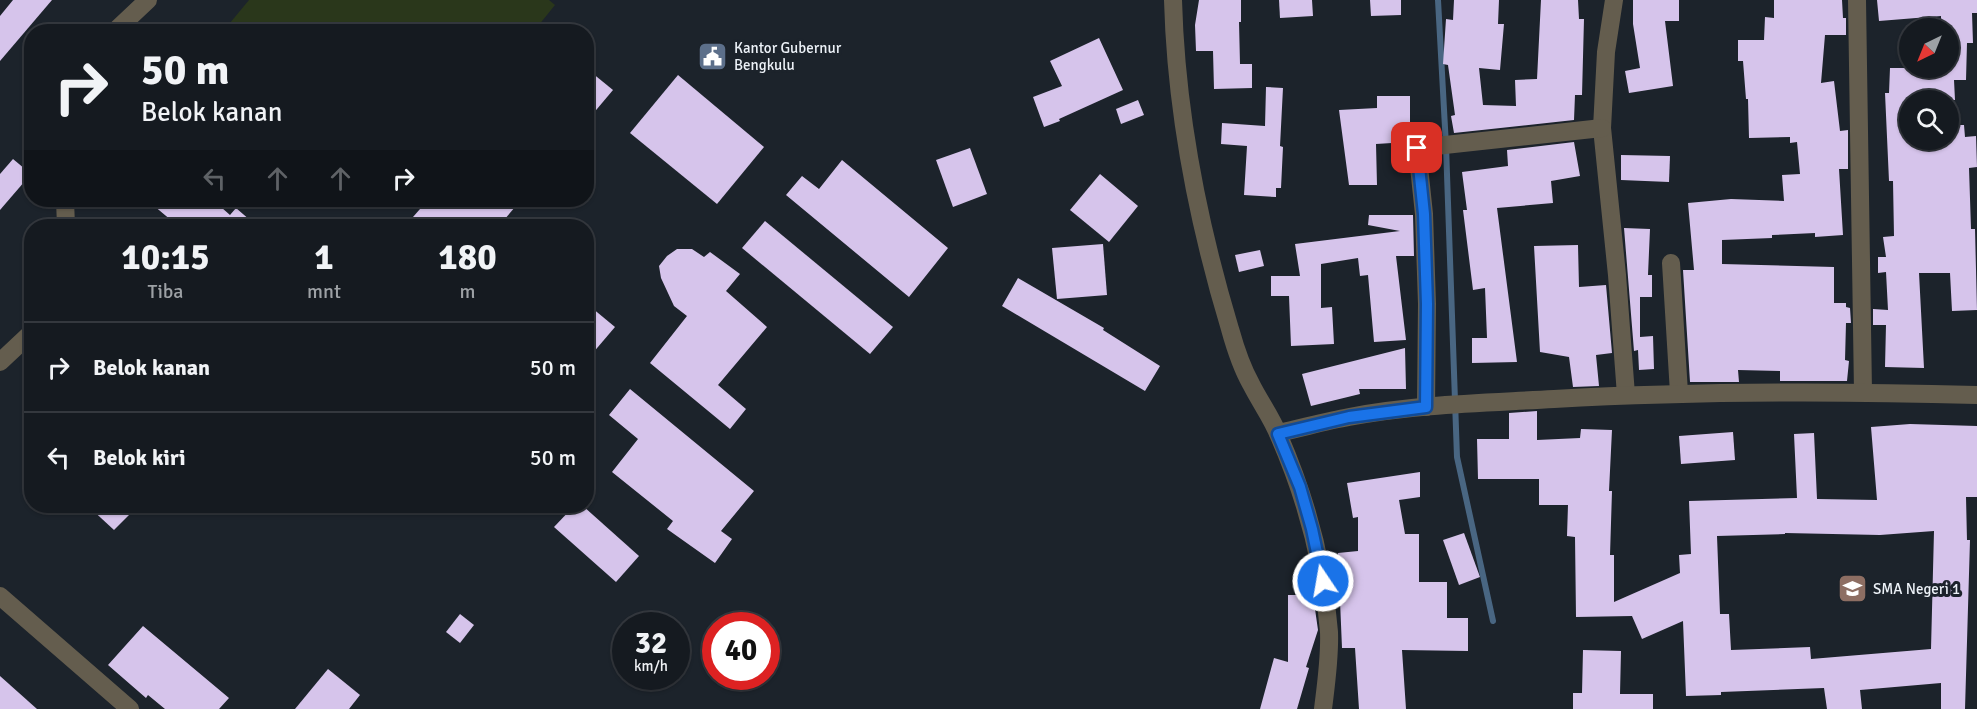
<!DOCTYPE html>
<html lang="id">
<head>
<meta charset="utf-8">
<style>
  :root { --surface:#151a20; --page:#22272d; --text:#f1f3f6; --muted:#9da1a5; --line:#34383e }
  body { margin:0; font-family:Signika,sans-serif; background:var(--page); color:var(--text); height:100vh; display:flex; flex-direction:column; font-size:22px; white-space:nowrap }
  * { box-sizing:border-box; margin:0 }
  p { font-size:20px; color:var(--muted) }
  .icon { flex:none; width:33px; height:33px; fill:none; stroke:currentColor; stroke-width:2; stroke-linecap:round; stroke-linejoin:round }
  .map { position:relative; flex:1; overflow:hidden }
  .panel { position:absolute; left:24px; top:219px; width:570px; height:294px; display:flex; flex-direction:column; background:var(--surface); border-radius:24px; box-shadow:0 2px 4px #0004,0 0 0 2px var(--line) }
  .panel>* { flex:none }
  .guide { position:absolute; left:24px; top:24px; width:570px; height:183px; border-radius:24px; box-shadow:0 2px 4px #0004,0 0 0 2px var(--line); background:#151a20; color:var(--text); overflow:hidden }
  .needle { width:39px; rotate:223deg }
  .buttons { position:absolute; left:1899px; top:18px; display:grid; gap:12px }
  .buttons a { display:grid; place-items:center; width:60px; height:60px; border-radius:50%; background:var(--surface); box-shadow:0 2px 4px #0004,0 0 0 2px var(--line); font-size:30px }
  .speed { position:absolute; left:612px; top:612px; display:flex; gap:12px; font-size:30px; font-weight:700; text-align:center }
  .speed>* { display:grid; place-content:center; width:78px; height:78px; border-radius:50%; background:var(--surface); box-shadow:0 2px 4px #0004,0 0 0 2px var(--line); line-height:1 }
  .speed small { font-size:15px; font-weight:400 }
  .speed .limit { border:9px solid #d22; background:#fff; color:#111 }
  .pin { position:absolute; display:grid; place-items:center; width:51px; height:51px; color:#fff; margin:-26px; border-radius:12px; box-shadow:0 3px 9px #0006 }
  .me { position:absolute; width:66px; margin:-33px; rotate:348deg; stroke-linejoin:round; filter:drop-shadow(0 0 4px #0008) }
  .turn { display:flex; align-items:center; gap:21px; height:126px; padding:0 18px; font-size:27px }
  .turn .icon { width:78px; height:78px; stroke-width:2.5 }
  .turn b { display:block; font-size:42px; line-height:51px }
  .lanes { display:flex; align-items:center; height:57px; padding:0 18px; background:#0003; justify-content:center; gap:30px; direction:ltr }
  .lanes .off { opacity:.35 }
  .eta { display:flex; justify-content:space-evenly; align-items:center; height:102px; text-align:center }
  .eta b { font-size:36px; font-weight:800; line-height:42px }
  ul { padding:0; list-style:none }
  li { display:flex; align-items:center; gap:18px; height:90px; padding:0 18px; border-top:2px solid var(--line) }
  li div { flex:1 }
  li b { display:block; font-size:22px }
  li em { font-style:normal }
  .map>svg:first-child { display:block }
  .green { fill:#2a371b }
  .lines { fill:none; stroke-linecap:round; stroke-linejoin:round }
  .stream { stroke:#496682; stroke-width:6 }
  .building { fill:#d6c4eb; fill-rule:evenodd }
  .minor { stroke:#645d4e; stroke-width:18 }
  .route-casing { stroke:#114b97; stroke-width:15 }
  .route { stroke:#1a73e8; stroke-width:10 }
  .labels { text-anchor:middle; stroke-width:6; stroke-linejoin:round; paint-order:stroke }
  .poi-label { font-size:15px; fill:#edf2f8; stroke:#1c232b; text-anchor:start }
</style>
</head>
<body>
<div class="map">
<svg width="1977" height="709" viewBox="0 0 1977 709">
  <rect width="100%" height="100%" fill="#1c232b"/>
  <path class="green" d="M249,0H549L555,5L534,31H228L225,29Z"/>
  <g class="lines">
    <path class="stream" d="M1438,0L1446,146L1457,457L1493,621"/>
  </g>
  <g class="building">
    <path d="M13,0H52L0,61V16Z"/>
    <path d="M1199,0H1241V22H1239L1240,64H1252V88L1214,89L1213,51H1196L1195,25Z"/>
    <path d="M1279,0H1312L1313,16L1280,18Z"/>
    <path d="M1370,0H1401V15L1371,16Z"/>
    <path d="M1454,0H1499L1498,24H1504L1500,70L1479,68L1483,105L1516,106L1515,80L1537,79L1541,0H1578L1579,19H1584L1582,95H1575L1574,120L1454,133L1451,116L1455,115L1448,65L1443,64L1446,19L1453,20Z"/>
    <path d="M1633,0H1679V21H1665L1673,86L1629,93L1625,71L1640,68L1633,24Z"/>
    <path d="M1774,0H1842L1843,18H1846V35H1825L1821,83L1834,81L1840,131L1848,130V169H1839L1843,235L1815,237V233L1772,235V238L1722,240V264L1834,267V303H1846V307L1850,308L1851,323H1846L1845,360L1849,361L1847,381H1780V371L1738,370L1739,382H1690L1683,270H1694L1688,203L1731,199L1784,201L1782,175L1800,174L1797,142L1790,143V137L1749,138L1748,99H1746L1743,61H1738V40H1764L1765,17L1774,18Z"/>
    <path d="M1877,0H1977V13H1972L1973,43H1967L1966,80H1954L1955,100H1910V140H1948V125H1964L1965,137L1976,136L1977,167L1969,168L1971,229H1975L1977,310L1952,311L1950,273H1919L1924,368L1885,367L1886,325H1873V309L1888,310L1886,272L1878,273V257H1886L1883,237L1894,236L1893,181H1889L1885,93H1889L1890,68H1948V25H1941V16L1879,21Z"/>
    <path d="M1099,38L1123,90L1059,119L1060,121L1044,127L1033,97L1062,86L1050,61Z"/>
    <path d="M586,68L613,90L586,122Z"/>
    <path d="M678,75L764,147L717,204L630,133Z"/>
    <path d="M1266,87L1283,88L1280,146L1283,147L1281,188H1276V197L1244,195L1247,146L1221,144L1222,123L1265,126Z"/>
    <path d="M1377,96H1410V139L1408,142L1376,144L1377,185H1349L1339,110L1377,108Z"/>
    <path d="M1138,100L1144,115L1121,124L1116,109Z"/>
    <path d="M1574,142L1580,176L1551,181L1553,203L1497,208L1517,362L1472,363V338H1487L1485,288L1473,290L1463,210H1467L1462,172L1508,166L1507,150Z"/>
    <path d="M970,148L987,194L953,207L936,160Z"/>
    <path d="M1621,155L1670,156L1669,182L1621,180Z"/>
    <path d="M13,159L31,174L0,210V174Z"/>
    <path d="M842,160L948,248L909,297L786,195L802,176L819,189Z"/>
    <path d="M1100,174L1138,206L1109,242L1070,210Z"/>
    <path d="M147,200H213L230,215L236,208L257,226H178Z"/>
    <path d="M428,200H521L499,226H405Z"/>
    <path d="M1369,215H1413L1414,256H1396L1406,340L1374,342L1368,275L1360,276L1358,258L1321,264V308L1332,307L1334,344L1291,346L1289,296H1271V276H1300L1295,244L1400,231L1368,225Z"/>
    <path d="M765,221L893,327L870,354L742,248Z"/>
    <path d="M1624,228L1650,229L1648,275H1652V297H1640V337L1653,336L1654,369L1639,370L1638,350L1634,351Z"/>
    <path d="M1103,244L1107,295L1057,299L1052,248Z"/>
    <path d="M1578,245L1579,287L1606,285L1612,353L1596,355L1599,386L1573,387L1569,357L1540,352L1534,246Z"/>
    <path d="M677,249H692L704,257L710,252L740,274L726,291L767,327L718,385L746,409L730,429L650,363L687,316L674,306L661,278L659,266L667,256Z"/>
    <path d="M1260,250L1264,266L1239,272L1235,255Z"/>
    <path d="M1018,278L1104,328L1103,330L1160,366L1145,391L1002,306Z"/>
    <path d="M586,303L615,327L586,361Z"/>
    <path d="M1405,348L1406,389H1359L1360,394L1311,406L1302,374Z"/>
    <path d="M630,389L754,491L721,531L732,539L715,563L667,529L673,521L612,472L638,439L609,415Z"/>
    <path d="M1537,411V440L1580,438L1581,429L1612,430L1609,491H1612L1610,555H1614V602L1680,573L1679,555L1691,554L1689,501L1797,498L1794,434L1814,433L1817,499L1877,500L1871,427L1910,424L1977,426V497H1966L1967,540H1970L1965,709H1941V683L1860,690L1862,709H1827L1824,688L1721,692V695L1686,696L1683,621L1642,639L1632,616L1576,617L1575,537L1567,536L1568,505H1539V479H1478L1477,439H1509V413ZM1934,531L1931,649L1811,659L1810,647L1731,650L1729,614H1720L1717,536L1785,534V533L1880,535Z"/>
    <path d="M1733,432L1735,460L1681,464L1679,436Z"/>
    <path d="M1420,472V497L1399,500L1405,534H1419V582H1447V618H1468V651L1402,650L1406,709H1359L1355,648H1342L1338,553L1358,551V517L1353,518L1347,483Z"/>
    <path d="M88,506H138L114,530Z"/>
    <path d="M574,506H583L639,556L616,582L554,527Z"/>
    <path d="M1464,533L1480,577L1459,585L1443,540Z"/>
    <path d="M1288,595H1313L1318,630L1306,667L1309,668L1297,709H1260L1274,658L1288,662Z"/>
    <path d="M460,614L474,625L460,643L446,632Z"/>
    <path d="M143,626L229,698L219,709H165L148,695L146,698L108,665Z"/>
    <path d="M1583,650L1621,651L1620,694H1653V709H1573V693H1582Z"/>
    <path d="M328,669L360,695L349,709H295Z"/>
    <path d="M0,676L37,709H0Z"/>
  </g>
  <g class="lines">
    <g class="minor">
      <path d="M1173,0C1176,111 1198,223 1230,329C1235,347 1242,368 1251,384C1260,402 1272,418 1279,436C1306,498 1324,565 1329,632C1330,658 1326,684 1323,709"/>
      <path d="M1614,0L1606,52L1602,128L1617,275L1626,395"/>
      <path d="M1857,0L1863,392"/>
      <path d="M114,32L148,0"/>
      <path d="M65,200L66,226"/>
      <path d="M1671,263L1679,393"/>
      <path d="M0,362L32,332"/>
      <path d="M1426,407L1427,304L1424,214L1417,148L1602,128"/>
      <path d="M1278,433C1302,428 1326,421 1349,417C1416,404 1486,403 1554,399C1695,391 1836,391 1977,395"/>
      <path d="M0,596L130,709"/>
    </g>
  </g>
  <g class="lines">
    <defs>
      <path id="route" d="M1323,581L1312,529L1300,487L1278,434L1349,417L1426,407L1427,304L1424,214L1417,148"/>
    </defs>
    <use href="#route" class="route-casing"/>
    <use href="#route" class="route"/>
  </g>
  <defs>
    <symbol id="civic-square" viewBox="-11 -11 22 22"><rect x="-9" y="-9" width="18" height="18" rx="4" fill="#5c6f8a" stroke="#1c232b"/><path d="M-.6-6.5H3V-4.5H.6V-3L4-1V1h2V6H-6V1h2V-1L-.6-3ZM-1.2 2.5V6h2.4V2.5Z" fill="#fff"/></symbol>
    <symbol id="school-square" viewBox="-11 -11 22 22"><rect x="-9" y="-9" width="18" height="18" rx="4" fill="#8d6e63" stroke="#1c232b"/><path d="M0-5L7-2L0 1L-7-2ZM-4 1L0 2.5L4 1V4Q0 6-4 4Z" fill="#fff"/></symbol>
  </defs>
  <g fill-rule="evenodd">
    <use href="#civic-square" x="696" y="40" width="33" height="33"/>
    <use href="#school-square" x="1836" y="572" width="33" height="33"/>
  </g>
  <g class="labels">
    <g class="poi-label">
      <text x="734" y="53">Kantor Gubernur<tspan x="734" dy="17">Bengkulu</tspan></text>
      <text x="1873" y="594">SMA Negeri 1</text>
    </g>
  </g>
</svg>
<div class="buttons">
<a><svg class="needle" viewBox="-14 -14 28 28"><path d="M0-13l5 13h-10z" fill="#e53935"/><path d="M0 13l5-13h-10z" fill="#9da1a5"/></svg></a>
<a><svg class="icon" aria-label="search" viewBox="0 0 24 24"><circle cx="10" cy="10" r="6"/><path d="M15 15l6 6"/></svg></a>
</div>
<div class="speed"><div>32<small>km/h</small></div><div class="limit">40</div></div>
<div class="pin" style="left:1417px;top:148px;background:#d93025"><svg class="icon" aria-label="arrive" viewBox="0 0 24 24"><path d="M6 21V4h12l-3 4 3 4H6"/></svg></div>
<svg class="me" style="left:1323px;top:581px" viewBox="-20 -20 40 40"><circle r="17" fill="#1a73e8" stroke="#fff" stroke-width="3"/><path d="M0-11L8 9 0 5-8 9z" fill="#fff"/></svg>
<div class="guide">
<div class="turn"><svg class="icon" aria-label="right" viewBox="0 0 24 24"><path d="M7 20v-9h11M14 6l5 5-5 5"/></svg><div><b>50 m</b>Belok kanan</div></div>
<div class="lanes"><svg class="icon off" aria-label="left" viewBox="0 0 24 24"><path d="M17 20v-9H6M10 6l-5 5 5 5"/></svg><svg class="icon off" aria-label="ahead" viewBox="0 0 24 24"><path d="M12 20V5M6 11l6-6 6 6"/></svg><svg class="icon off" aria-label="ahead" viewBox="0 0 24 24"><path d="M12 20V5M6 11l6-6 6 6"/></svg><svg class="icon" aria-label="right" viewBox="0 0 24 24"><path d="M7 20v-9h11M14 6l5 5-5 5"/></svg></div>
</div>
<section class="panel">
<div class="eta">
<div><b>10:15</b><p>Tiba</p></div>
<div><b>1</b><p>mnt</p></div>
<div><b>180</b><p>m</p></div>
</div>
<ul>
<li><svg class="icon" aria-label="right" viewBox="0 0 24 24"><path d="M7 20v-9h11M14 6l5 5-5 5"/></svg><div><b>Belok kanan</b></div><em>50 m</em></li>
<li><svg class="icon" aria-label="left" viewBox="0 0 24 24"><path d="M17 20v-9H6M10 6l-5 5 5 5"/></svg><div><b>Belok kiri</b></div><em>50 m</em></li>
</ul>
</section>
</div>
</body>
</html>
